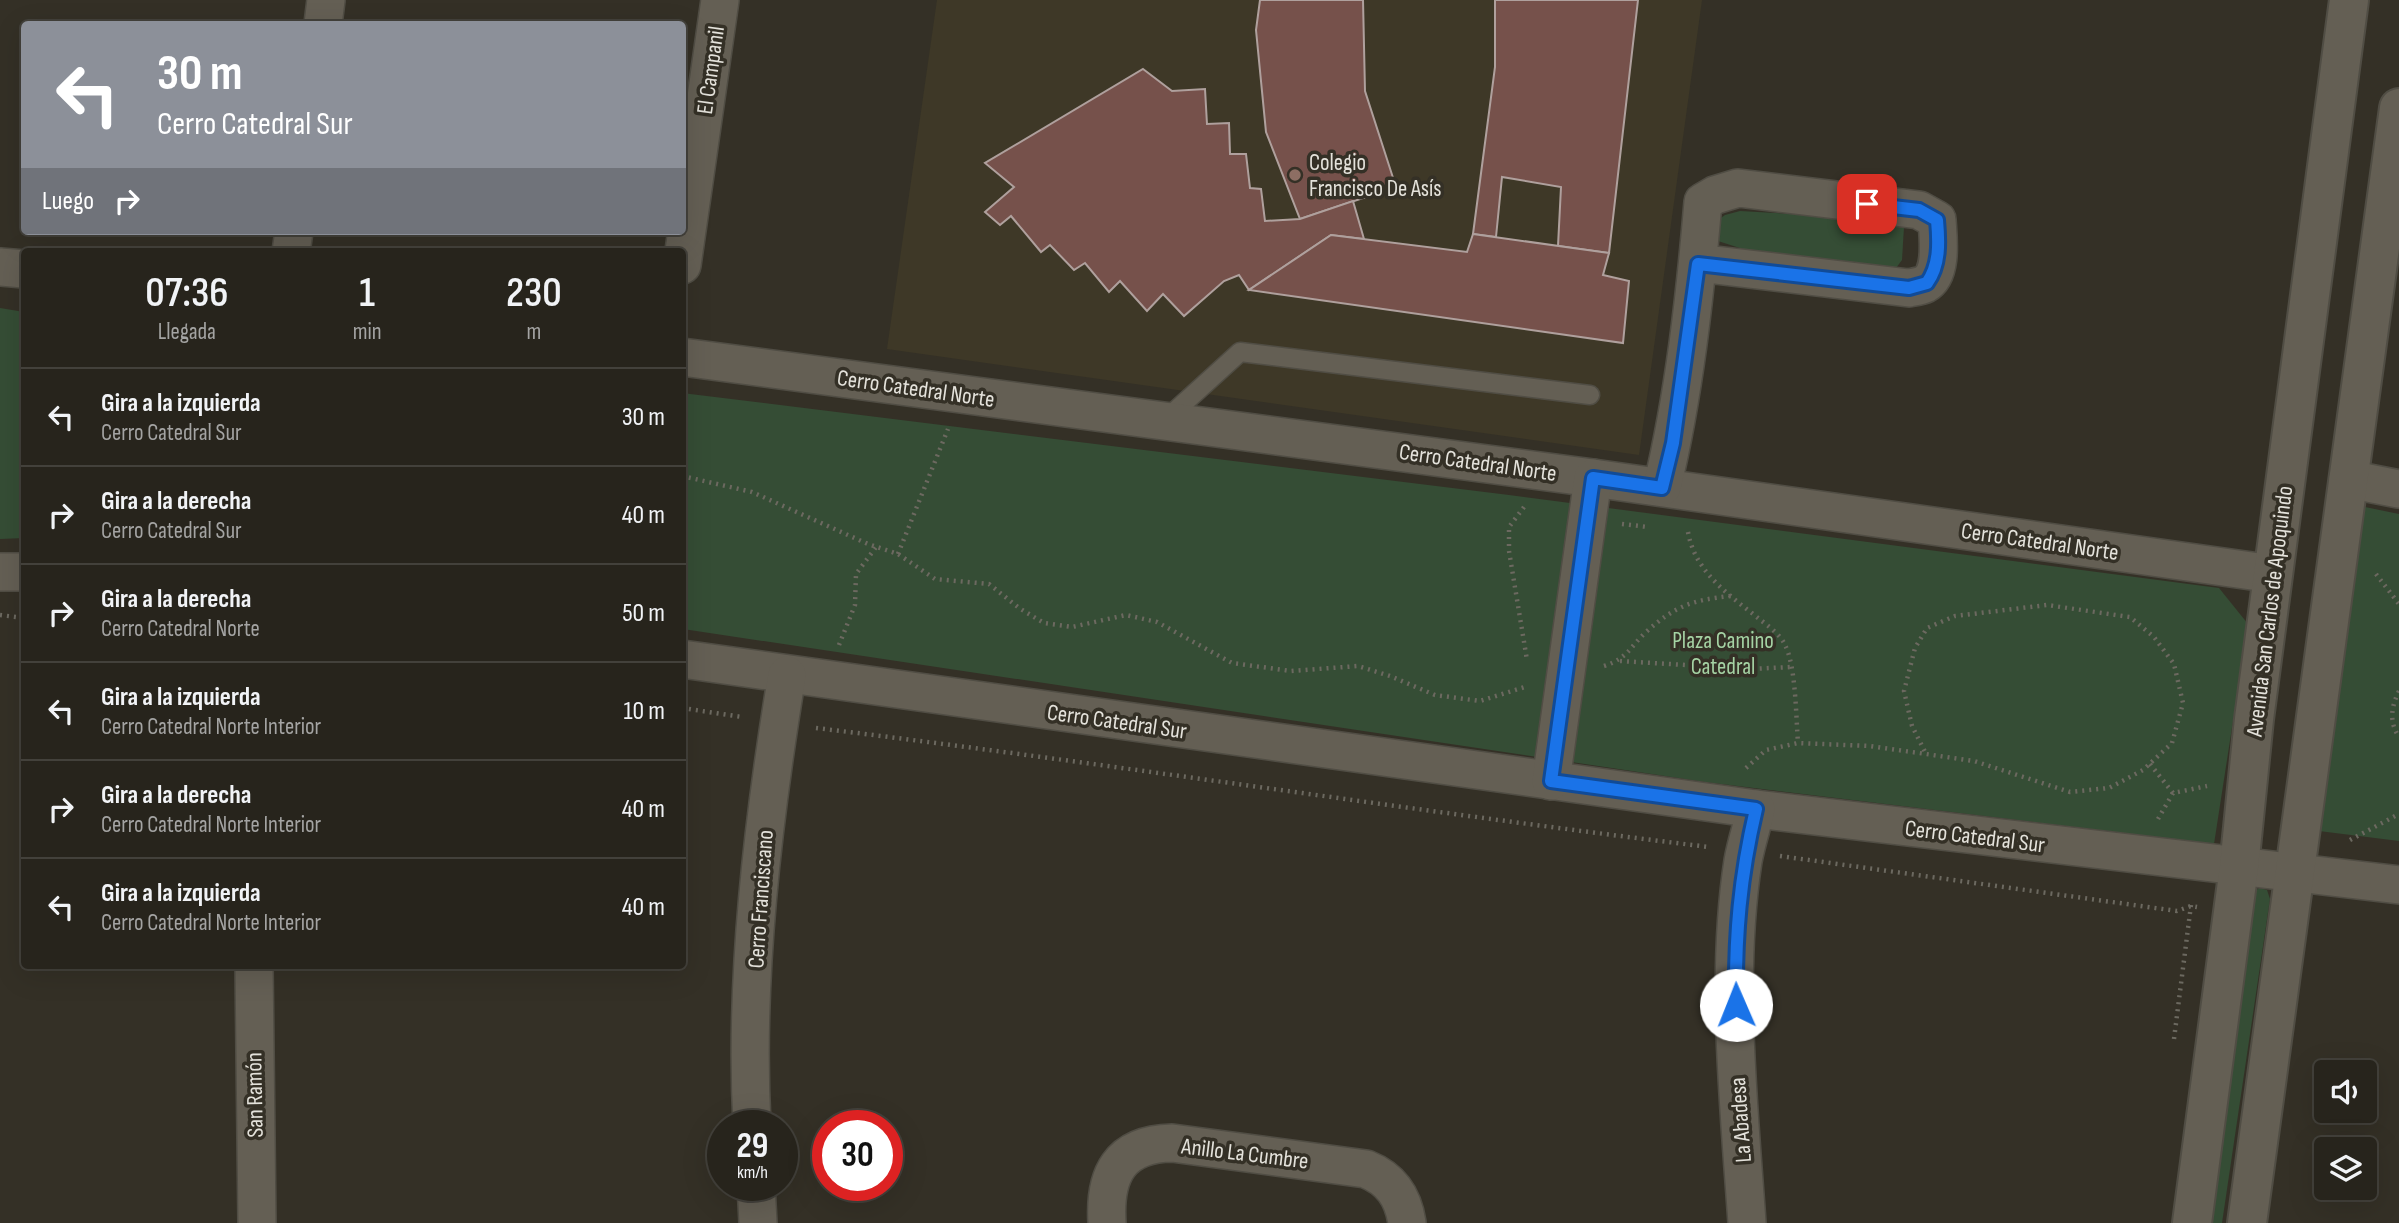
<!DOCTYPE html>
<html lang="es">
<head>
<meta charset="utf-8">
<style>
  :root { --surface:#27241c; --page:#333029; --text:#f1f3f6; --muted:#a4a4a3; --line:#43413b }
  body { margin:0; font-family:"Sofia Sans Condensed",sans-serif; background:var(--page); color:var(--text); height:100vh; display:flex; flex-direction:column; font-size:26px; white-space:nowrap }
  * { box-sizing:border-box; margin:0 }
  p { font-size:23px; color:var(--muted) }
  .icon { flex:none; width:38px; height:38px; fill:none; stroke:currentColor; stroke-width:2; stroke-linecap:round; stroke-linejoin:round }
  .map { position:relative; flex:1; overflow:hidden }
  .sheet { position:absolute; left:21px; top:248px; width:665px; height:721px; display:flex; flex-direction:column; background:var(--surface); border-radius:7px; box-shadow:0 7px 28px #0002,0 0 0 2px var(--line) }
  .sheet>* { flex:none }
  .banner { position:absolute; left:21px; top:21px; width:665px; height:214px; border-radius:7px; box-shadow:0 7px 28px #0002,0 0 0 2px var(--line); background:#8c9099; color:#fff; overflow:hidden }
  .tools { position:absolute; left:2314px; top:1060px; display:grid; gap:14px }
  .tools a { display:grid; place-items:center; width:63px; height:63px; border-radius:7px; background:var(--surface); box-shadow:0 7px 28px #0002,0 0 0 2px var(--line); font-size:35px }
  .speed { position:absolute; left:707px; top:1110px; display:flex; gap:14px; font-size:35px; font-weight:700; text-align:center }
  .speed>* { display:grid; place-content:center; width:91px; height:91px; border-radius:50%; background:var(--surface); box-shadow:0 7px 28px #0002,0 0 0 2px var(--line); line-height:1 }
  .speed small { font-size:18px; font-weight:400 }
  .speed .limit { border:10px solid #d22; background:#fff; color:#111 }
  .pin { position:absolute; display:grid; place-items:center; width:60px; height:60px; color:#fff; margin:-30px; border-radius:14px; box-shadow:0 4px 10px #0006 }
  .me { position:absolute; width:77px; margin:-38px; rotate:359deg; stroke-linejoin:round; filter:drop-shadow(0 0 5px #0008) }
  .turn { display:flex; align-items:center; gap:24px; height:147px; padding:0 21px; font-size:32px }
  .turn .icon { width:91px; height:91px; stroke-width:2.5 }
  .turn b { display:block; font-size:49px; line-height:60px }
  .then { display:flex; align-items:center; height:66px; padding:0 21px; background:#0003; gap:14px; font-size:26px }
  .eta { display:flex; justify-content:space-evenly; align-items:center; height:119px; text-align:center }
  .eta b { font-size:42px; font-weight:600; line-height:49px }
  ul { padding:0; list-style:none }
  li { display:flex; align-items:center; gap:21px; height:98px; padding:0 21px; border-top:2px solid var(--line) }
  li div { flex:1 }
  li b { display:block; font-size:26px }
  li em { font-style:normal }
  .map>svg:first-child { display:block }
  .built { fill:#3e3827 }
  .green { fill:#354d35 }
  .building { fill:#76514b; stroke:#afa09d; stroke-width:2 }
  .lines { fill:none; stroke-linecap:round; stroke-linejoin:round }
  .lane-casing { stroke:#504d44; stroke-width:21 }
  .street-casing { stroke:#504d44; stroke-width:40 }
  .secondary-casing { stroke:#504d44; stroke-width:42 }
  .path { stroke:#6c6960; stroke-width:4.5; stroke-dasharray:2 5; stroke-linecap:butt }
  .lane { stroke:#645f54; stroke-width:18 }
  .street { stroke:#645f54; stroke-width:37 }
  .secondary { stroke:#645f54; stroke-width:38 }
  .route-casing { stroke:#114b97; stroke-width:18 }
  .route { stroke:#1a73e8; stroke-width:12 }
  .education-dot { fill:#8d6e63; stroke:#343026; stroke-width:2.5 }
  .labels { text-anchor:middle; stroke-width:7; stroke-linejoin:round; paint-order:stroke }
  .street-label { font-size:23px; fill:#e4e2db; stroke:#343026 }
  .poi-label { font-size:23px; fill:#e4e2db; stroke:#343026; text-anchor:start }
  .park-label { font-size:23px; fill:#a5d3a4; stroke:#343026 }
</style>
</head>
<body>
<div class="map">
<svg width="2399" height="1223" viewBox="0 0 2399 1223">
  <rect width="100%" height="100%" fill="#343026"/>
  <path class="built" d="M937,0H1702L1639,455L887,349Z"/>
  <g class="green">
    <path d="M1740,211L1892,220L1904,227L1902,260L1896,268L1749,251L1718,241V220L1725,215Z"/>
    <path d="M0,308L24,312V538L0,539Z"/>
    <path d="M682,393L1509,495L2219,588L2248,624L2214,844L1705,782L683,629Z"/>
    <path d="M2365,507L2399,514V841L2319,831Z"/>
    <path d="M2259,888L2267,890L2270,899L2222,1223H2206L2251,895Z"/>
  </g>
  <g class="building">
    <path d="M1260,0H1363L1365,91L1396,187L1300,219L1266,132L1256,30Z"/>
    <path d="M1495,0H1638L1609,253L1558,246L1561,187L1502,177L1496,237L1473,234L1495,67Z"/>
    <path d="M1143,69L1172,91L1205,89L1207,124L1229,123L1230,154H1246L1250,188L1261,189L1265,221L1300,219L1353,201L1364,239L1331,235L1249,290L1239,275L1224,281L1184,316L1163,294L1147,311L1120,281L1109,292L1085,263L1074,270L1050,245L1041,252L1011,216L1000,225L985,212L1014,187L985,163Z"/>
    <path d="M1473,234L1609,253L1603,275L1629,281L1623,343L1249,290L1331,235L1467,252Z"/>
  </g>
  <g class="lines">
    <defs>
      <path id="lane" d="M1164,421L1240,352L1590,395"/>
      <g id="street">
        <path d="M323,24L326,0"/>
        <path d="M291,252L294,231"/>
        <path d="M682,265L720,0"/>
        <path d="M0,267L24,269"/>
        <path d="M682,357L1593,478L2273,574"/>
        <path d="M2348,479L2399,489"/>
        <path d="M1662,487C1684,395 1695,297 1703,202L1715,195L1738,188L1919,210L1937,220C1938,237 1943,274 1925,284C1921,286 1914,287 1909,288L1698,263"/>
        <path d="M0,572H24"/>
        <path d="M682,659L1756,809L2399,885"/>
        <path d="M1551,781L1593,478"/>
        <path d="M254,966L257,1223"/>
        <path d="M752,1125C744,978 763,820 787,675"/>
        <path d="M756,1185L758,1223"/>
        <path d="M1107,1223C1104,1175 1119,1144 1172,1143L1366,1169C1391,1179 1403,1196 1407,1223"/>
        <path d="M1747,1223C1739,1106 1725,977 1743,861C1746,844 1752,826 1756,809"/>
      </g>
      <g id="secondary">
        <path d="M2192,1223L2239,867L2254,719L2349,0"/>
        <path d="M2247,1223L2399,108"/>
      </g>
    </defs>
    <use href="#lane" class="lane-casing"/>
    <use href="#street" class="street-casing"/>
    <use href="#secondary" class="secondary-casing"/>
    <g class="path">
      <path d="M682,476L752,492L868,544L898,554L935,579L989,584L1019,608L1044,623L1072,627L1126,615L1157,622L1232,663L1291,671L1358,666L1390,676L1435,695L1480,701L1528,686"/>
      <path d="M1524,507L1509,527V551L1527,660"/>
      <path d="M1622,524L1648,527"/>
      <path d="M1688,532C1695,572 1728,594 1758,618C1767,625 1781,635 1785,645C1796,666 1796,718 1798,743"/>
      <path d="M898,554L948,429"/>
      <path d="M2376,574L2399,604"/>
      <path d="M0,615L24,618"/>
      <path d="M839,645L855,605L856,574L876,547"/>
      <path d="M1620,661L1751,669L1791,667"/>
      <path d="M1604,666C1628,658 1629,648 1646,632C1675,606 1692,600 1731,596"/>
      <path d="M2399,691C2391,707 2389,722 2399,737"/>
      <path d="M682,708L742,717"/>
      <path d="M816,728C1114,764 1411,811 1709,847"/>
      <path d="M2150,764L2173,793"/>
      <path d="M1746,768L1766,750L1798,743L1870,746L1926,754L1974,761L2070,792L2109,788L2143,770L2172,743L2183,703L2174,664L2154,637L2130,617L2047,605L1955,616L1927,628L1915,648L1904,691L1912,726L1926,754"/>
      <path d="M2158,819L2173,793L2207,786"/>
      <path d="M2350,840L2399,814"/>
      <path d="M1780,856L2177,911L2191,906L2197,907"/>
      <path d="M2174,1039L2191,905"/>
    </g>
    <use href="#lane" class="lane"/>
    <use href="#street" class="street"/>
    <use href="#secondary" class="secondary"/>
  </g>
  <g class="lines">
    <defs>
      <path id="route" d="M1736,1005C1735,935 1740,877 1756,809L1551,781L1593,478L1662,488L1673,443L1698,264L1909,288L1927,283C1940,265 1939,242 1937,220L1919,210L1867,204"/>
    </defs>
    <use href="#route" class="route-casing"/>
    <use href="#route" class="route"/>
  </g>
  <circle class="education-dot" cx="1295" cy="175" r="7"/>
  <g class="labels">
    <g class="street-label">
      <text transform="translate(710 70) rotate(-82)" y="8">El Campanil</text>
      <text transform="translate(916 388) rotate(8)" y="8">Cerro Catedral Norte</text>
      <text transform="translate(1478 462) rotate(8)" y="8">Cerro Catedral Norte</text>
      <text transform="translate(2040 541) rotate(8)" y="8">Cerro Catedral Norte</text>
      <text transform="translate(2269 611) rotate(-83)" y="8">Avenida San Carlos de Apoquindo</text>
      <text transform="translate(1117 721) rotate(8)" y="8">Cerro Catedral Sur</text>
      <text transform="translate(1975 836) rotate(7)" y="8">Cerro Catedral Sur</text>
      <text transform="translate(760 899) rotate(-86)" y="8">Cerro Franciscano</text>
      <text transform="translate(254 1095) rotate(-91)" y="8">San Ramón</text>
      <text transform="translate(1740 1120) rotate(-94)" y="8">La Abadesa</text>
      <text transform="translate(1245 1153) rotate(7)" y="8">Anillo La Cumbre</text>
    </g>
    <g class="poi-label">
      <text x="1309" y="170">Colegio<tspan x="1309" dy="26">Francisco De Asís</tspan></text>
    </g>
    <g class="park-label">
      <text x="1723" y="648">Plaza Camino<tspan x="1723" dy="26">Catedral</tspan></text>
    </g>
  </g>
</svg>
<div class="tools">
<a><svg class="icon" aria-label="sound" viewBox="0 0 24 24"><path d="M4 9h4l5-4v14l-5-4H4zM17 9q2 3 0 6"/></svg></a>
<a><svg class="icon" aria-label="layers" viewBox="0 0 24 24"><path d="M12 4l9 5-9 5-9-5zM3 14l9 5 9-5"/></svg></a>
</div>
<div class="speed"><div>29<small>km/h</small></div><div class="limit">30</div></div>
<div class="pin" style="left:1867px;top:204px;background:#d93025"><svg class="icon" aria-label="arrive" viewBox="0 0 24 24"><path d="M6 21V4h12l-3 4 3 4H6"/></svg></div>
<svg class="me" style="left:1736px;top:1005px" viewBox="-20 -20 40 40"><circle r="19" fill="#fff"/><path d="M0-13L10 11 0 6-10 11z" fill="#1a73e8"/></svg>
<div class="banner">
<div class="turn"><svg class="icon" aria-label="left" viewBox="0 0 24 24"><path d="M17 20v-9H6M10 6l-5 5 5 5"/></svg><div><b>30 m</b>Cerro Catedral Sur</div></div>
<div class="then">Luego<svg class="icon" aria-label="right" viewBox="0 0 24 24"><path d="M7 20v-9h11M14 6l5 5-5 5"/></svg></div>
</div>
<section class="sheet">
<div class="eta">
<div><b>07:36</b><p>Llegada</p></div>
<div><b>1</b><p>min</p></div>
<div><b>230</b><p>m</p></div>
</div>
<ul>
<li><svg class="icon" aria-label="left" viewBox="0 0 24 24"><path d="M17 20v-9H6M10 6l-5 5 5 5"/></svg><div><b>Gira a la izquierda</b><p>Cerro Catedral Sur</p></div><em>30 m</em></li>
<li><svg class="icon" aria-label="right" viewBox="0 0 24 24"><path d="M7 20v-9h11M14 6l5 5-5 5"/></svg><div><b>Gira a la derecha</b><p>Cerro Catedral Sur</p></div><em>40 m</em></li>
<li><svg class="icon" aria-label="right" viewBox="0 0 24 24"><path d="M7 20v-9h11M14 6l5 5-5 5"/></svg><div><b>Gira a la derecha</b><p>Cerro Catedral Norte</p></div><em>50 m</em></li>
<li><svg class="icon" aria-label="left" viewBox="0 0 24 24"><path d="M17 20v-9H6M10 6l-5 5 5 5"/></svg><div><b>Gira a la izquierda</b><p>Cerro Catedral Norte Interior</p></div><em>10 m</em></li>
<li><svg class="icon" aria-label="right" viewBox="0 0 24 24"><path d="M7 20v-9h11M14 6l5 5-5 5"/></svg><div><b>Gira a la derecha</b><p>Cerro Catedral Norte Interior</p></div><em>40 m</em></li>
<li><svg class="icon" aria-label="left" viewBox="0 0 24 24"><path d="M17 20v-9H6M10 6l-5 5 5 5"/></svg><div><b>Gira a la izquierda</b><p>Cerro Catedral Norte Interior</p></div><em>40 m</em></li>
</ul>
</section>
</div>
</body>
</html>
